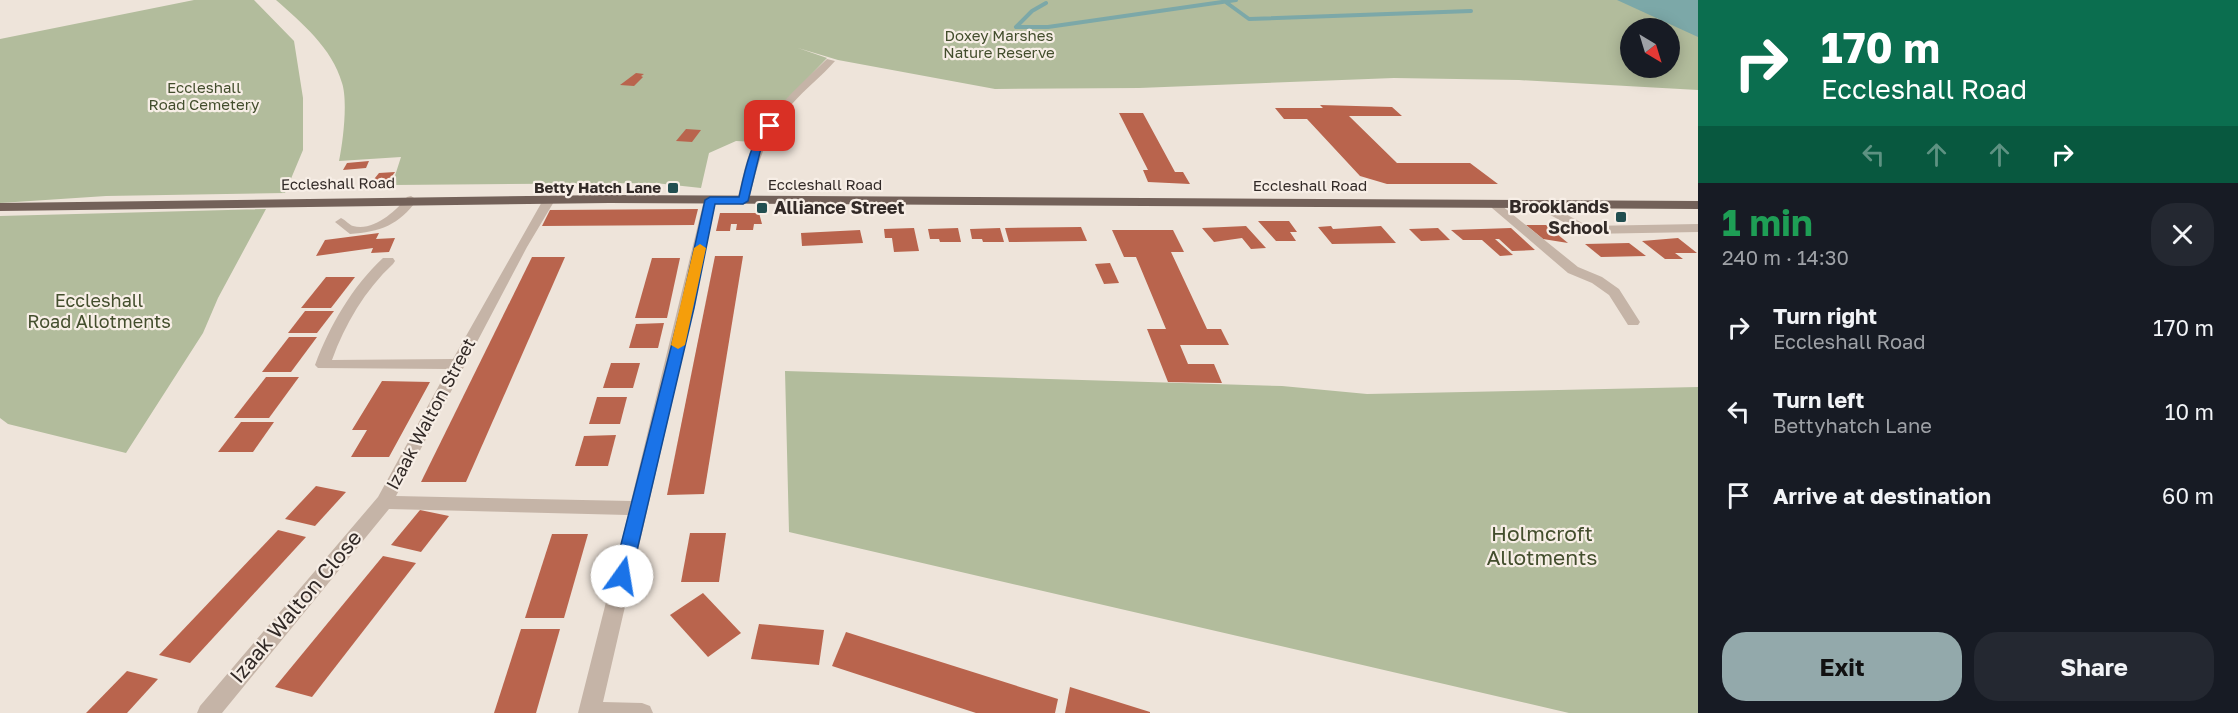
<!DOCTYPE html>
<html lang="en">
<head>
<meta charset="utf-8">
<style>
  :root { --surface:#171b24; --page:#242831; --text:#f1f3f6; --muted:#9ea1a6; --accent:#93a9ab }
  body { margin:0; font-family:"Golos Text",sans-serif; background:var(--page); color:var(--text); height:100vh; display:flex; flex-direction:column; font-size:22px; white-space:nowrap }
  * { box-sizing:border-box; margin:0 }
  p { font-size:20px; color:var(--muted) }
  .icon { flex:none; width:33px; height:33px; fill:none; stroke:currentColor; stroke-width:2; stroke-linecap:round; stroke-linejoin:round }
  .map { position:relative; flex:1; overflow:hidden }
  .side { display:flex; flex-direction:column; background:var(--surface); width:540px }
  .side>* { flex:none }
  .banner { background:#0b6e4f; color:#fff; overflow:hidden }
  .needle { width:39px; rotate:142deg }
  .fabs { position:absolute; left:1620px; top:18px; display:grid; gap:12px }
  .fabs a { display:grid; place-items:center; width:60px; height:60px; border-radius:50%; background:var(--surface); box-shadow:0 3px 15px #0003; font-size:30px }
  .pin { position:absolute; display:grid; place-items:center; width:51px; height:51px; color:#fff; margin:-26px; border-radius:12px; box-shadow:0 3px 9px #0006 }
  .me { position:absolute; width:66px; margin:-33px; rotate:13deg; stroke-linejoin:round; filter:drop-shadow(0 0 4px #0008) }
  .turn { display:flex; align-items:center; gap:21px; height:126px; padding:0 24px; font-size:27px }
  .turn .icon { width:78px; height:78px; stroke-width:2.5 }
  .turn b { display:block; font-size:42px; line-height:51px }
  .lanes { display:flex; align-items:center; height:57px; padding:0 24px; background:#0003; justify-content:center; gap:30px; direction:ltr }
  .lanes .off { opacity:.35 }
  .round { display:grid; place-items:center; flex:none; width:63px; height:63px; border-radius:24px; background:var(--page) }
  .headline { display:flex; align-items:center; justify-content:space-between; height:102px; padding:0 24px }
  h1 { font-size:36px; font-weight:700; line-height:45px; color:#1e9e55 }
  .primary-button { display:flex; gap:12px; margin-top:auto; padding:12px 24px }
  .primary-button a { flex:1; height:69px; border-radius:24px; background:var(--accent); color:#111; font-size:24px; font-weight:700; line-height:69px; text-align:center }
  .primary-button a+a { background:var(--page); color:var(--text) }
  ul { padding:0; list-style:none }
  li { display:flex; align-items:center; gap:18px; height:84px; padding:0 24px }
  li div { flex:1 }
  li b { display:block; font-size:22px }
  li em { font-style:normal }
  main { display:flex; flex:1; min-height:0 }
  .map>svg:first-child { display:block }
  .green { fill:#b2bc9c; fill-rule:evenodd }
  .water { fill:#7ca8a8 }
  .lines { fill:none; stroke-linecap:round; stroke-linejoin:round }
  .stream { stroke:#7ca8a8; stroke-width:4 }
  .building { fill:#b9644d }
  .minor { fill:#c5b4a7; fill-rule:evenodd }
  .primary { fill:#736159; fill-rule:evenodd }
  .route { fill:#1a73e8; stroke:#114b97; stroke-width:1.5 }
  .slow { fill:#f59e0b }
  .poi-dot { fill:#214e50; stroke:#f7eee6; stroke-width:2 }
  .labels { text-anchor:middle; stroke-width:4.5; stroke-linejoin:round; paint-order:stroke }
  .far-park-label { font-size:15px; fill:#434e2d; stroke:#f7eee6 }
  .far-street-label { font-size:15px; fill:#322a27; stroke:#f7eee6 }
  .far-poi-label { font-size:15px; font-weight:bold; fill:#322a27; stroke:#f7eee6; text-anchor:end }
  .poi-label { font-size:18px; font-weight:bold; fill:#322a27; stroke:#f7eee6; text-anchor:end }
  .park-label { font-size:18px; fill:#434e2d; stroke:#f7eee6 }
  .street-label { font-size:18px; fill:#322a27; stroke:#f7eee6 }
  .near-park-label { font-size:21px; fill:#434e2d; stroke:#f7eee6 }
  .near-street-label { font-size:21px; fill:#322a27; stroke:#f7eee6 }
</style>
</head>
<body>
<main>
<div class="map">
<svg width="1698" height="713" viewBox="0 0 1698 713">
  <rect width="100%" height="100%" fill="#eee4da"/>
  <g class="green">
    <path d="M194,0H254L294,41L303,98V150L285,193L106,196L0,203V39Z"/>
    <path d="M276,0H1698V90L1519,80L1394,78L1139,88L995,89L838,60L798,48L827,58L776,111L755,142L736,141L709,153L701,188L655,183L392,185L401,157L339,161C343,142 348,101 342,83C332,48 302,23 276,0ZM1630,28H1670V68H1630Z"/>
    <path d="M266,209L218,298L203,333L126,453L8,424L0,418V216Z"/>
    <path d="M785,371L1282,386L1367,394L1698,387V713H1569L789,532Z"/>
  </g>
  <path class="water" d="M1617,0H1698V37Z"/>
  <g class="lines">
    <g class="stream">
      <path d="M1046,3L1032,11L1016,27H1048L1236,0"/>
      <path d="M1227,3L1249,19L1471,11"/>
    </g>
  </g>
  <g class="building">
    <path d="M636,73L644,74L641,76L643,77L634,86L620,85Z"/>
    <path d="M1320,105L1392,107L1402,116H1349L1397,163H1470L1498,184H1387L1360,176L1307,119H1284L1275,108H1323Z"/>
    <path d="M1119,113H1143L1175,172H1183L1190,184L1148,182L1143,170H1148Z"/>
    <path d="M686,129L701,130L692,142L676,141Z"/>
    <path d="M369,161L366,168L343,170L347,163Z"/>
    <path d="M395,172L383,189H366L379,173Z"/>
    <path d="M698,209L694,225L542,226L550,210Z"/>
    <path d="M720,213H759L762,224H754L753,230H736L737,224H731L730,231H716Z"/>
    <path d="M1258,221H1289L1297,232H1290L1296,241H1276Z"/>
    <path d="M1526,225H1546L1568,243L1543,239Z"/>
    <path d="M1246,226L1266,248L1251,249L1242,238L1214,242L1202,228Z"/>
    <path d="M1331,226L1333,229L1381,226L1396,243L1332,244L1318,227Z"/>
    <path d="M1081,227L1087,241L1009,242L1005,228Z"/>
    <path d="M914,228L919,251L894,252L892,238H885L884,229Z"/>
    <path d="M958,228L961,242H940L939,239H930L928,229Z"/>
    <path d="M1000,228L1004,242H983L982,239H972L970,229Z"/>
    <path d="M1438,228L1450,240L1421,241L1409,229Z"/>
    <path d="M1511,228L1535,250L1512,251L1499,239H1495L1513,255L1500,256L1482,240H1463L1451,230Z"/>
    <path d="M860,230L863,243L802,246L801,233Z"/>
    <path d="M1112,230H1173L1184,252H1171L1207,329H1221L1229,345H1180L1188,364H1214L1222,383L1168,382L1147,329H1166L1136,257H1124Z"/>
    <path d="M379,233L376,239L395,238L389,252L371,253L373,248L316,256L325,240Z"/>
    <path d="M1678,238L1697,253H1675L1683,259H1665L1642,241Z"/>
    <path d="M1629,243L1646,256L1601,257L1585,244Z"/>
    <path d="M715,256H743L704,494L667,495Z"/>
    <path d="M532,257H565L466,482H421Z"/>
    <path d="M652,258H680L667,318H635Z"/>
    <path d="M1110,263L1119,283L1104,284L1095,264Z"/>
    <path d="M326,277H355L331,308H301Z"/>
    <path d="M305,311H334L317,333H288Z"/>
    <path d="M664,323L658,348H629L636,324Z"/>
    <path d="M289,337H317L291,372H262Z"/>
    <path d="M611,363H640L633,388H603Z"/>
    <path d="M266,377H299L269,418H234Z"/>
    <path d="M382,381L430,382L389,457H351L367,430H352Z"/>
    <path d="M597,397H627L620,424H589Z"/>
    <path d="M241,422H274L253,452H218Z"/>
    <path d="M616,435L608,466H575L584,436Z"/>
    <path d="M316,486L346,492L315,526L285,519Z"/>
    <path d="M420,510L449,516L421,552L391,545Z"/>
    <path d="M278,530L306,537L190,663L159,655Z"/>
    <path d="M690,533H726L719,582H681Z"/>
    <path d="M552,534H588L564,618H525Z"/>
    <path d="M383,556L416,563L312,697L275,687Z"/>
    <path d="M703,593L741,633L708,657L670,615Z"/>
    <path d="M759,624L824,630L819,665L751,659Z"/>
    <path d="M521,629H560L536,713H494Z"/>
    <path d="M846,632L1058,699L1055,713H976L832,666Z"/>
    <path d="M127,671L158,679L127,713H86Z"/>
    <path d="M1070,687L1150,712V713H1065Z"/>
  </g>
  <g class="lines">
    <g class="minor">
      <path d="M827,59L835,61C822,76 805,89 792,104C766,133 757,164 749,201L743,205L739,204L737,201C741,185 744,167 750,152C766,114 798,87 827,59Z"/>
      <path d="M411,196L417,200C399,225 380,232 350,234L335,222L341,218C346,220 349,225 353,226C373,232 396,211 407,197Z"/>
      <path d="M549,196L555,200L527,247L396,496L631,501L704,200L710,196L714,197L716,200L694,307L603,702L642,703L650,706L653,713H578L628,515L389,509L222,713H197L200,706L378,497L448,369L318,368L315,365C330,325 352,287 383,258H393L395,261L393,264C365,290 345,324 332,360L453,359L543,200Z"/>
      <path d="M1496,201L1578,267L1602,277L1619,289L1640,322L1638,325H1628L1609,295L1592,283L1568,273L1492,208L1490,205Z"/>
      <path d="M1541,201L1588,226L1698,224V232L1586,234L1537,208L1535,205Z"/>
    </g>
    <path class="primary" d="M609,195L1698,201V209L609,203L0,211V203Z"/>
  </g>
  <path class="route" d="M770,123L774,126L760,152L748,201L743,204H715L694,308L631,576L628,581L622,583L616,581L613,576L681,308L705,200L710,197H739C743,179 752,132 770,123Z"/>
  <path class="slow" d="M700,244L706,248L685,345L678,349L671,345L694,248Z"/>
  <g class="poi-dot">
    <rect x="667" y="182" width="12" height="12" rx="3"/>
    <rect x="756" y="202" width="12" height="12" rx="3"/>
    <rect x="1615" y="211" width="12" height="12" rx="3"/>
  </g>
  <g class="labels">
    <g class="far-park-label">
      <text x="999" y="41">Doxey Marshes<tspan x="999" dy="17">Nature Reserve</tspan></text>
      <text x="204" y="93">Eccleshall<tspan x="204" dy="17">Road Cemetery</tspan></text>
    </g>
    <g class="far-street-label">
      <text transform="translate(338 184) rotate(-1)" y="5">Eccleshall Road</text>
      <text x="825" y="190">Eccleshall Road</text>
      <text x="1310" y="191">Eccleshall Road</text>
    </g>
    <g class="far-poi-label">
      <text x="661" y="193">Betty Hatch Lane</text>
    </g>
    <g class="poi-label">
      <text x="1609" y="213">Brooklands<tspan x="1609" dy="21">School</tspan></text>
      <text x="774" y="214" text-anchor="start">Alliance Street</text>
    </g>
    <g class="park-label">
      <text x="99" y="307">Eccleshall<tspan x="99" dy="21">Road Allotments</tspan></text>
    </g>
    <g class="street-label">
      <text transform="translate(431 414) rotate(-62)" y="6">Izaak Walton Street</text>
    </g>
    <g class="near-park-label">
      <text x="1542" y="541">Holmcroft<tspan x="1542" dy="24">Allotments</tspan></text>
    </g>
    <g class="near-street-label">
      <text transform="translate(296 607) rotate(-50)" y="7">Izaak Walton Close</text>
    </g>
  </g>
</svg>
<div class="fabs">
<a><svg class="needle" viewBox="-14 -14 28 28"><path d="M0-13l5 13h-10z" fill="#e53935"/><path d="M0 13l5-13h-10z" fill="#9ea1a6"/></svg></a>
</div>
<div class="pin" style="left:770px;top:126px;background:#d93025"><svg class="icon" aria-label="arrive" viewBox="0 0 24 24"><path d="M6 21V4h12l-3 4 3 4H6"/></svg></div>
<svg class="me" style="left:622px;top:576px" viewBox="-20 -20 40 40"><circle r="19" fill="#fff"/><path d="M0-13L10 11 0 6-10 11z" fill="#1a73e8"/></svg>
</div>
<section class="side">
<div class="banner">
<div class="turn"><svg class="icon" aria-label="right" viewBox="0 0 24 24"><path d="M7 20v-9h11M14 6l5 5-5 5"/></svg><div><b>170 m</b>Eccleshall Road</div></div>
<div class="lanes"><svg class="icon off" aria-label="left" viewBox="0 0 24 24"><path d="M17 20v-9H6M10 6l-5 5 5 5"/></svg><svg class="icon off" aria-label="ahead" viewBox="0 0 24 24"><path d="M12 20V5M6 11l6-6 6 6"/></svg><svg class="icon off" aria-label="ahead" viewBox="0 0 24 24"><path d="M12 20V5M6 11l6-6 6 6"/></svg><svg class="icon" aria-label="right" viewBox="0 0 24 24"><path d="M7 20v-9h11M14 6l5 5-5 5"/></svg></div>
</div>
<div class="headline"><div><h1>1 min</h1><p>240 m · 14:30</p></div><a class="round"><svg class="icon" aria-label="close" viewBox="0 0 24 24"><path d="M6 6l12 12M18 6L6 18"/></svg></a></div>
<ul>
<li><svg class="icon" aria-label="right" viewBox="0 0 24 24"><path d="M7 20v-9h11M14 6l5 5-5 5"/></svg><div><b>Turn right</b><p>Eccleshall Road</p></div><em>170 m</em></li>
<li><svg class="icon" aria-label="left" viewBox="0 0 24 24"><path d="M17 20v-9H6M10 6l-5 5 5 5"/></svg><div><b>Turn left</b><p>Bettyhatch Lane</p></div><em>10 m</em></li>
<li><svg class="icon" aria-label="arrive" viewBox="0 0 24 24"><path d="M6 21V4h12l-3 4 3 4H6"/></svg><div><b>Arrive at destination</b></div><em>60 m</em></li>
</ul>
<div class="primary-button"><a>Exit</a><a>Share</a></div>
</section>
</main>
</body>
</html>
